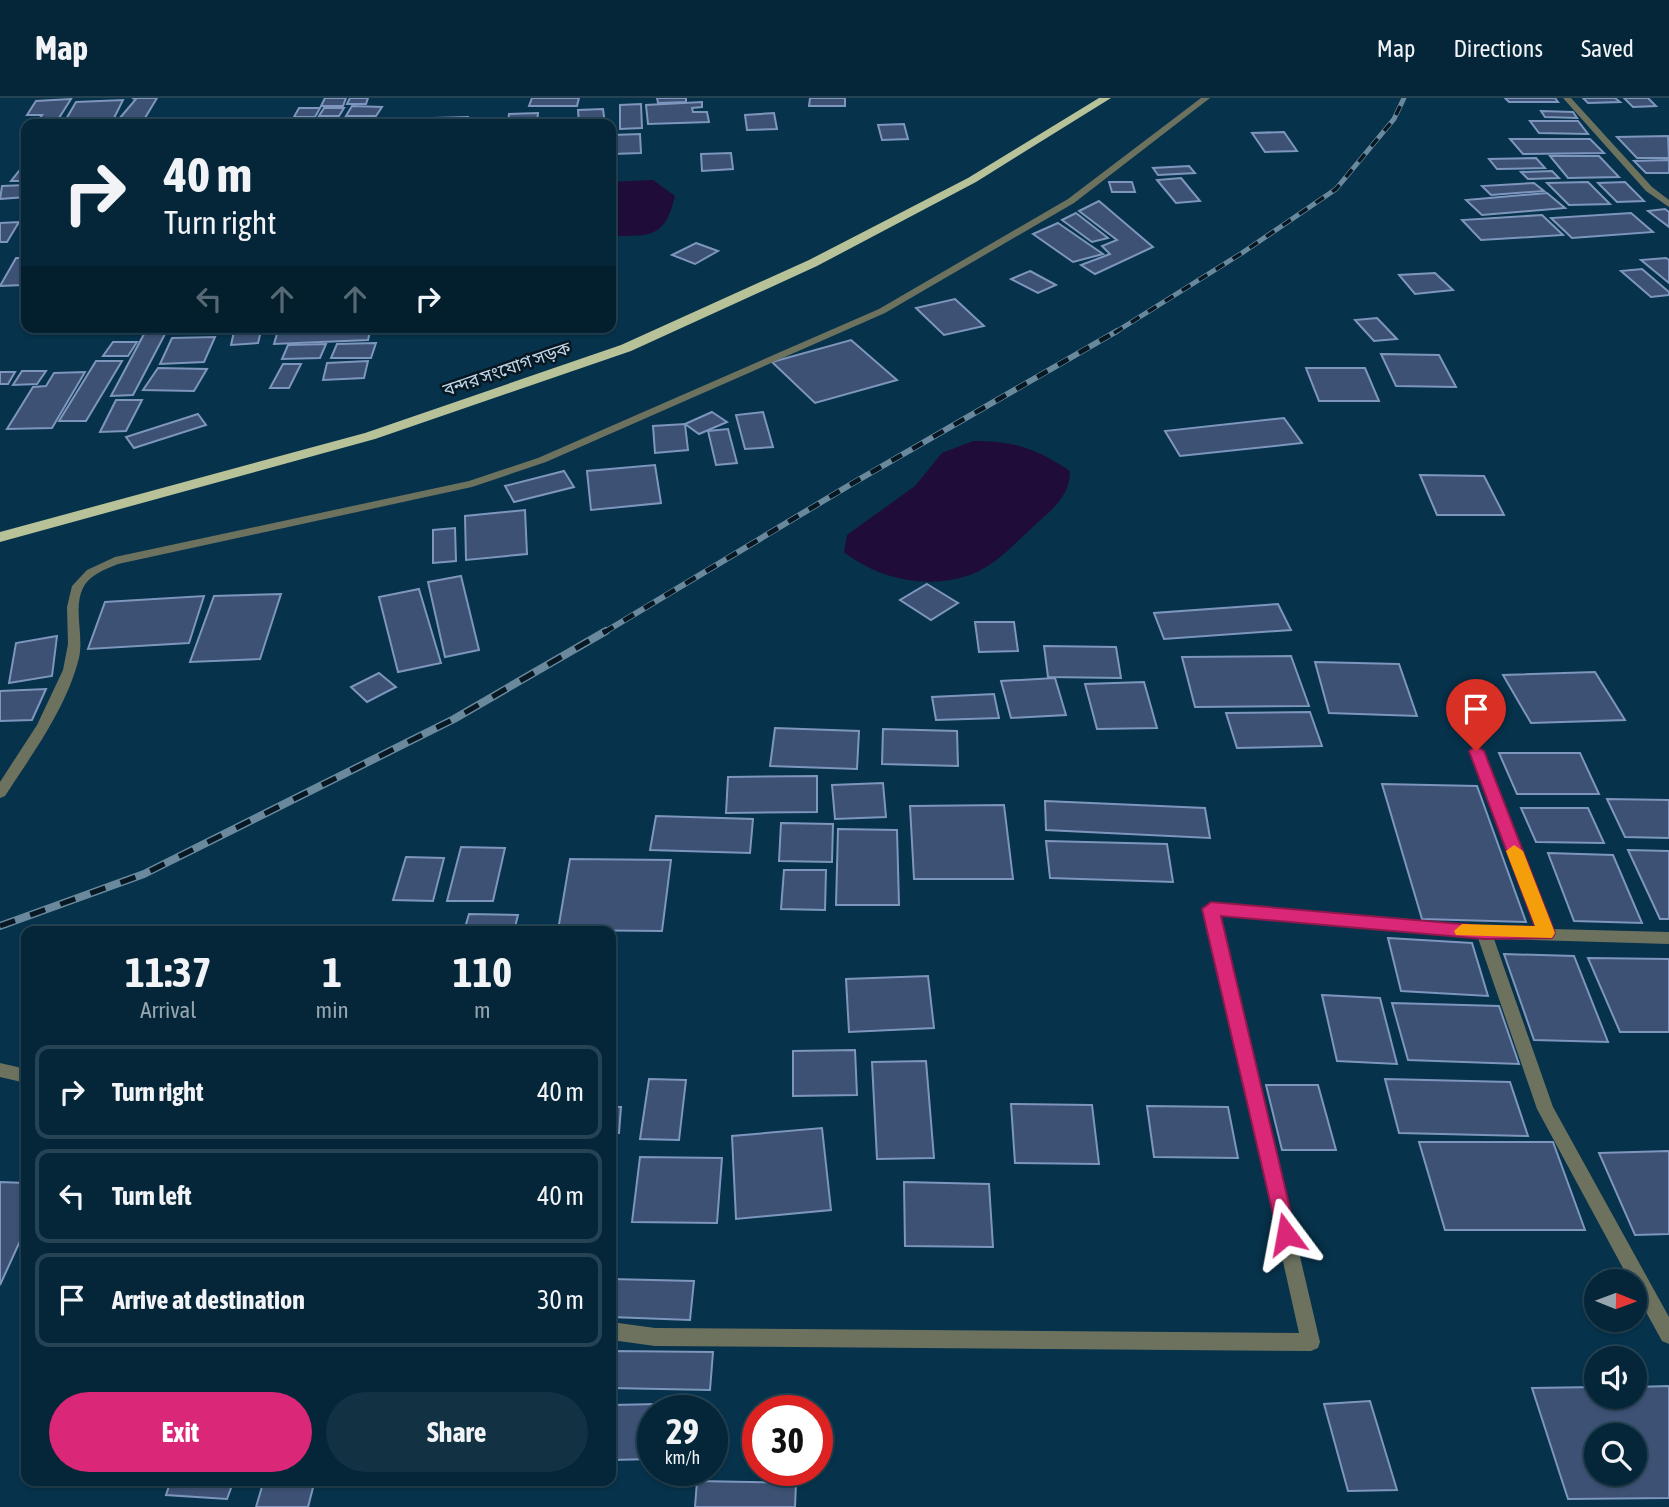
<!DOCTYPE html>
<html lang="en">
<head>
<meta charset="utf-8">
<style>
  :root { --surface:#042638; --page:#123243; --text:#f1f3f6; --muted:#97a5ae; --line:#254353; --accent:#db2777 }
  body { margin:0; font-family:"Asap Condensed","Noto Sans Bengali",sans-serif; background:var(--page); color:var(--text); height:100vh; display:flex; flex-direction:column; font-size:26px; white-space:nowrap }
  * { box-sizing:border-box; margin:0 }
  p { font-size:23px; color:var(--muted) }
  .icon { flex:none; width:38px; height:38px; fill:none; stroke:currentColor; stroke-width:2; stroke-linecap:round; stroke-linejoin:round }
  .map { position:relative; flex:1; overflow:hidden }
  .drawer { position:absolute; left:21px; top:828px; width:595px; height:560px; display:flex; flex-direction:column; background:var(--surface); border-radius:14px; box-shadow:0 2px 5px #0004,0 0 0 2px var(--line) }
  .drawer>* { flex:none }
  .top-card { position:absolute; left:21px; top:21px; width:595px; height:214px; border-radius:14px; box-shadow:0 2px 5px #0004,0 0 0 2px var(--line); background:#042638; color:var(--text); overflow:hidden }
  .needle { width:46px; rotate:91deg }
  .controls { position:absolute; left:1584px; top:1171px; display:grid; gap:14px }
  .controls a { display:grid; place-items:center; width:63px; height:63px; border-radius:50%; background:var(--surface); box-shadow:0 2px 5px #0004,0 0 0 2px var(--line); font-size:35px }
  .speed { position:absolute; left:637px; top:1297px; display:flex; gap:14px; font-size:35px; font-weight:700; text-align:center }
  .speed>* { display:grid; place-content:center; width:91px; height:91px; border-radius:50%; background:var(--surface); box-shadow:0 2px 5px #0004,0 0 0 2px var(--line); line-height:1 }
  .speed small { font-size:18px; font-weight:400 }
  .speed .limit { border:10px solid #d22; background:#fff; color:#111 }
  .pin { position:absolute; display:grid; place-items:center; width:60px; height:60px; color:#fff; margin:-72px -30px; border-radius:50% 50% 50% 0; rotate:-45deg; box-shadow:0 0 7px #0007 }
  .pin .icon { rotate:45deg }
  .me { position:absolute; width:77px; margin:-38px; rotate:347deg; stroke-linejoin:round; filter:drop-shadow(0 0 5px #0008) }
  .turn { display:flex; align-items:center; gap:24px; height:147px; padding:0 28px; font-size:32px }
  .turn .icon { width:91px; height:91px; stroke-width:2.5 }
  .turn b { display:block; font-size:49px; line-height:60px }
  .lanes { display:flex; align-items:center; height:66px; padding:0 28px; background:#0003; justify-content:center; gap:35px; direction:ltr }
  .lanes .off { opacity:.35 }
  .eta { display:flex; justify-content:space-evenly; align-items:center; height:119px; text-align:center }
  .eta b { font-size:42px; font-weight:700; line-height:49px }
  .action { display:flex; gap:14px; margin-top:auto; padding:14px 28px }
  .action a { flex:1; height:80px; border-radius:42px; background:var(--accent); color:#fff; font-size:28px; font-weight:700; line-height:80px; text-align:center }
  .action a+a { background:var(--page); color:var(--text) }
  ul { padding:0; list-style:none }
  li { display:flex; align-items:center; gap:21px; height:94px; margin:0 14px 10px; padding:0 14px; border:4px solid var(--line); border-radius:14px }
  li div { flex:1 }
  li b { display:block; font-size:26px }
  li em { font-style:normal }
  header { display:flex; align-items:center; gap:42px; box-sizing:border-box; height:98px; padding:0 35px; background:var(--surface); border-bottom:2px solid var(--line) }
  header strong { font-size:33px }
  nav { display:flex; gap:38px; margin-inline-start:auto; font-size:24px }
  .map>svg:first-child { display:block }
  .water { fill:#200c38 }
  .building { fill:#3c5174; stroke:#7e96bd; stroke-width:2; fill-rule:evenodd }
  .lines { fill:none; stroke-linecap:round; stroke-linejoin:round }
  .minor { fill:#6d725f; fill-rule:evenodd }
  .trunk { fill:#b7c298; fill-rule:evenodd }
  .rail-far2-casing { stroke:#6a899d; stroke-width:5 }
  .rail-far1-casing { stroke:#6a899d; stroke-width:6 }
  .rail-casing { stroke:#6a899d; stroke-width:8 }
  .rail-far2 { stroke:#071823; stroke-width:3.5; stroke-dasharray:10; stroke-linecap:butt }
  .rail-far1 { stroke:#071823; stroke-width:4.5; stroke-dasharray:12; stroke-linecap:butt }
  .rail { stroke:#071823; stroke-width:5; stroke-dasharray:16; stroke-linecap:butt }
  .route { fill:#db2777; stroke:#8e194d; stroke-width:2 }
  .slow { fill:#f59e0b }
  .labels { text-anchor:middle; stroke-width:5; stroke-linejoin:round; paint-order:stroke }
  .far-street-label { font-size:18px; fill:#c0d5e5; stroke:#071823 }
</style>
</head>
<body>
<header>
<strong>Map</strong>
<nav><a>Map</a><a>Directions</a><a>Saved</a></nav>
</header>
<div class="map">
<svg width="1669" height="1409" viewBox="0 0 1669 1409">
  <rect width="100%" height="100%" fill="#06324b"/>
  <g class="water">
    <path d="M653,82L675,98C665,140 651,138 611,138V84Z"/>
    <path d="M973,343C1014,343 1036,350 1070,373C1070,399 1052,411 1034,428C1015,445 995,468 970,477C927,492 879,481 844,454L847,437L915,388L942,355Z"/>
  </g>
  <g class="building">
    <path d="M157,0L145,20L119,21L136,1L132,0Z"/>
    <path d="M325,0H346L343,8H321Z"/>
    <path d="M350,0H368L366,6H347Z"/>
    <path d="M532,0H579L577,8H529Z"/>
    <path d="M657,0H686V4L658,5Z"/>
    <path d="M810,0H845V8H809Z"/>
    <path d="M1505,0H1555L1558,4H1509Z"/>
    <path d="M1583,0H1615L1620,4L1588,5Z"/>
    <path d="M1624,0H1648L1656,8L1633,9Z"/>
    <path d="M71,1L59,20L39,21L42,17H27L36,3Z"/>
    <path d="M123,2L114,20L65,23L76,4Z"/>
    <path d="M702,4V9L692,10L693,14H707L709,24L648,26L646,7Z"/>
    <path d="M641,6L642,30L620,31V7Z"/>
    <path d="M352,8L382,9L376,18H346Z"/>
    <path d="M299,10H320L315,19H294Z"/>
    <path d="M324,10H344L339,18H319Z"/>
    <path d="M603,11L605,26H579L578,12Z"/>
    <path d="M1541,13L1573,14L1577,20L1545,19Z"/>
    <path d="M538,15L537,26H508L509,16Z"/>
    <path d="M774,15L777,31L747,32L745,17Z"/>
    <path d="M468,19L467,26H431L433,20Z"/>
    <path d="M1530,23H1578L1588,36L1539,35Z"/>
    <path d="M904,26L908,41L882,42L878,27Z"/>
    <path d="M1284,34L1297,53L1265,54L1252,35Z"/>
    <path d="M640,36L641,55L613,56V37Z"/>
    <path d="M1668,38L1669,60H1637L1617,39Z"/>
    <path d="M1510,41H1590L1604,55L1523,56Z"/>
    <path d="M731,55L733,71L702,73L701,56Z"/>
    <path d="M1550,58H1599L1619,79L1568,80Z"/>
    <path d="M1536,60L1545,70L1497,71L1489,61Z"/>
    <path d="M1669,62V75H1646L1634,63Z"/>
    <path d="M23,68H26V83H11Z"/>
    <path d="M1189,68L1195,75L1158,77L1153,70Z"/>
    <path d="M1552,73L1559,80L1528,81L1521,74Z"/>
    <path d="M1181,80L1200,103L1176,105L1157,82Z"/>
    <path d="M1109,84H1132L1135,94H1112Z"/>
    <path d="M1588,84L1610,106L1569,107L1547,85Z"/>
    <path d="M1625,84L1644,103L1617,104L1598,85Z"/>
    <path d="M1534,85L1544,93L1491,97L1482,88Z"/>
    <path d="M26,87V99L0,101L2,88Z"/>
    <path d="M1547,95L1565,110L1482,117L1466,102Z"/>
    <path d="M1099,103L1153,149L1095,176L1081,167L1110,156L1102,148L1117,142L1079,113Z"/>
    <path d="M1665,111L1669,114V129L1648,113Z"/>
    <path d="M1076,115L1108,140L1092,144L1062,122Z"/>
    <path d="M1631,115L1653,134L1572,140L1551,120Z"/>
    <path d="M1542,117L1563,137L1481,142L1462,122Z"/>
    <path d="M19,124L7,144H0V125Z"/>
    <path d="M1058,125L1103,156L1073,164L1033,136Z"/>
    <path d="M696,145L718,153L695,166L672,157Z"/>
    <path d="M16,160H26V181L23,187L0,188Z"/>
    <path d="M1666,160L1669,162V185L1641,162Z"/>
    <path d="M1642,171L1669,194V197L1651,199L1621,173Z"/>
    <path d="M1030,173L1056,187L1038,195L1011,181Z"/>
    <path d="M1435,175L1453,192L1415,196L1399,177Z"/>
    <path d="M955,201L984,228L944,237L916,210Z"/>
    <path d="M1377,220L1397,241L1374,243L1355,222Z"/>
    <path d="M235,229H262L258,245L231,247Z"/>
    <path d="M279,229H371L368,242L274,246Z"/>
    <path d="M144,236H165L133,297L111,298Z"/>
    <path d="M215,239L204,264L160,266L172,240Z"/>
    <path d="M851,242L897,282L815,305L772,264Z"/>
    <path d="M113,244H137L128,258H103Z"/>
    <path d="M376,245L371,260H331L337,246Z"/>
    <path d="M326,246L320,260L282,261L288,247Z"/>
    <path d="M1381,256L1439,257L1456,289L1396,288Z"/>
    <path d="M96,263H122L86,323H59Z"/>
    <path d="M368,263L364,280L323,282L327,265Z"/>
    <path d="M283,266H301L289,290H270Z"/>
    <path d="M158,270L207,271L194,293L143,292Z"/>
    <path d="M1306,270H1365L1379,303H1319Z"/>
    <path d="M22,273H46L37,286L13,287Z"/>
    <path d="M0,274H15L8,286H0Z"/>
    <path d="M85,274L52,330L7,331L33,289L46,288L54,275Z"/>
    <path d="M116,302H142L126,333L100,334Z"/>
    <path d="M712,314L727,324L699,336L685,326Z"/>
    <path d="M763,314L773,349L745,351L736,317Z"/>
    <path d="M198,316L206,327L134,350L126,339Z"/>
    <path d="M1284,320L1302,345L1180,358L1165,333Z"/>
    <path d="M685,326L688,352L655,355L653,328Z"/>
    <path d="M728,331L737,365L716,367L708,333Z"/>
    <path d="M655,367L661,405L591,412L587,373Z"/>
    <path d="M564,373L574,389L514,404L505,388Z"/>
    <path d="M1420,377L1484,378L1504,417H1437Z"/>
    <path d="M525,412L527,456L466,462L465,418Z"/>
    <path d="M455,430L456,463L433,465V432Z"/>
    <path d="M461,478L479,552L445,559L428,484Z"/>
    <path d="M927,486L958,505L931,522L900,502Z"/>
    <path d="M419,491L441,565L398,574L379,499Z"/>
    <path d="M281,496L260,561L190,564L214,498Z"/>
    <path d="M204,498L189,545L88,551L105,504Z"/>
    <path d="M1278,506L1291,532L1164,541L1154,515Z"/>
    <path d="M975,524H1014L1018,553L979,554Z"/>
    <path d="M57,538L52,578L9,585L16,545Z"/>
    <path d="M1044,548L1116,549L1121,580L1048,579Z"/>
    <path d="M1291,558L1309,608L1195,609L1182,559Z"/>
    <path d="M1315,564L1399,566L1417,618L1329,615Z"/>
    <path d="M1595,574L1625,622L1531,625L1503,577Z"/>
    <path d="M379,575L396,589L367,604L351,589Z"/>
    <path d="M1055,580L1066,617L1011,620L1001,583Z"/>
    <path d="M1144,584L1157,630L1097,631L1085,586Z"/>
    <path d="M46,591L32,622L0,623V593Z"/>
    <path d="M994,596L999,620L936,622L932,599Z"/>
    <path d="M1310,614L1322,648L1237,650L1226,615Z"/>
    <path d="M775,630L859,633L857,671L770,668Z"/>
    <path d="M883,631L957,633L958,668L882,666Z"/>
    <path d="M1499,655H1580L1599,696H1517Z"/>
    <path d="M817,678V714L726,715L728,679Z"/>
    <path d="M883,685L886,719L835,721L832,687Z"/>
    <path d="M1382,686L1477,688L1526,824L1422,821Z"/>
    <path d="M1607,701L1669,702V740L1625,739Z"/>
    <path d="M1045,703L1205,710L1210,740L1046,732Z"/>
    <path d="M1004,707L1013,781H914L910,708Z"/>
    <path d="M1521,710H1588L1604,745L1536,744Z"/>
    <path d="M656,718L753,721L750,755L650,752Z"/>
    <path d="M781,725L833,726L832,764L779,763Z"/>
    <path d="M838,731L897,732L899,807H836Z"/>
    <path d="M1046,743L1167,746L1173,784L1050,780Z"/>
    <path d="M461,749L505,750L493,803H447Z"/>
    <path d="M1628,752L1669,753V821H1660Z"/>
    <path d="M1548,755L1613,757L1642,825L1574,823Z"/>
    <path d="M406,759L444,760L433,803L393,802Z"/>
    <path d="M570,761L671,762L662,833L558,832Z"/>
    <path d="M784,772H826L825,812L781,811Z"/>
    <path d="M469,816L518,817L514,833H464Z"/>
    <path d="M1388,840L1472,845L1488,898L1401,893Z"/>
    <path d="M1504,856L1574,858L1608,944L1534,942Z"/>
    <path d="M1588,860L1669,861V934H1620Z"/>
    <path d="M928,878L934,930L849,934L846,881Z"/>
    <path d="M1322,897L1380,900L1397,966L1337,963Z"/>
    <path d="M1392,905L1499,908L1519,966L1408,962Z"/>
    <path d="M855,952L857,997L793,998V953Z"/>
    <path d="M926,963L934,1060L877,1061L872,964Z"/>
    <path d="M649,981L686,982L679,1042L640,1041Z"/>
    <path d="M1385,981L1510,984L1528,1038L1399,1035Z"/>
    <path d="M1266,987H1318L1336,1052H1282Z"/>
    <path d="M1011,1006L1092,1007L1099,1066L1015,1065Z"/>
    <path d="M1147,1008L1228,1009L1238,1060L1154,1059Z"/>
    <path d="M611,1009H621L619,1035H611Z"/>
    <path d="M822,1030L831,1112L736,1121L732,1038Z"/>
    <path d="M1419,1044H1553L1585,1132H1445Z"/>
    <path d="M1669,1053V1136L1635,1137L1599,1055Z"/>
    <path d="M640,1059L722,1060L717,1125L632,1124Z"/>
    <path d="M0,1084L26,1085V1130L0,1187Z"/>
    <path d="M904,1084L989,1086L993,1149L905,1148Z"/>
    <path d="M611,1181L694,1183L690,1222L611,1219Z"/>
    <path d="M611,1253L713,1254L710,1292L611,1290Z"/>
    <path d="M1669,1288V1400L1568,1401L1532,1290L1596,1289V1298H1634V1289ZM1596,1337H1634V1376H1596Z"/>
    <path d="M1370,1303L1397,1392L1348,1393L1324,1306Z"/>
    <path d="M706,1305V1312H653V1361L611,1362V1307Z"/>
    <path d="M171,1382H234L227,1401L166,1397Z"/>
    <path d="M264,1382H315L308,1409H256Z"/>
    <path d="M697,1383L796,1385L795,1409H695Z"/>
  </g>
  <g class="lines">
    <g class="minor">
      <path d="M1201,0H1210L1074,105L885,215L546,364L472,389L118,466C106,471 89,477 83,490C73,510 84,538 79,560C66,611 33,655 5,698L0,700V684L37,627L63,572L68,546L67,509L72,488L87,472L115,459L469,383L538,360L879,211L1068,101Z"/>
      <path d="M1563,0H1571L1652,89L1669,102V109L1646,93Z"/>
      <path d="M1477,648L1484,653L1552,831L1669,834V846L1494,841L1553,1009L1669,1219V1246L1662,1243L1634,1192V1183H1630L1537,1011L1478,840L1220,817L1320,1244L1318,1250L1311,1253L655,1248L611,1242V1224L655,1230L1299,1235L1204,811L1206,807L1211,805L1484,829L1537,831L1470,653Z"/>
      <path d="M0,965L26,971V985L0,979Z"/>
    </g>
    <path class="trunk" d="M1099,0H1111L976,84L817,168L631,253L375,341L0,444V434L365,335L621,247L809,162L968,80Z"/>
    <defs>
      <path id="rail-far2" d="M1114,235L1242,155L1336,91L1394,21L1404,0"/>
      <path id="rail-far1" d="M603,535L853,385L1117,233"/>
      <path id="rail" d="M0,828L144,776L454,621L606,533"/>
    </defs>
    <use href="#rail-far2" class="rail-far2-casing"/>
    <use href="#rail-far1" class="rail-far1-casing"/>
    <use href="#rail" class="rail-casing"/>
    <use href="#rail-far2" class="rail-far2"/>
    <use href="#rail-far1" class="rail-far1"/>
    <use href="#rail" class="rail"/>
  </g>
  <path class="route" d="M1476,648L1484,653L1555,835L1552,840L1484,841L1221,818L1296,1136L1293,1142L1286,1145L1279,1142L1202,811L1211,804L1484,828L1535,829L1469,653Z"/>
  <path class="slow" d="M1514,747L1523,753L1555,835L1552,840L1456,837L1454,833L1462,826L1535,828L1506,753Z"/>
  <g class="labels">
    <g class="far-street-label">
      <text transform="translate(507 271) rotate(-19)" y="6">বন্দর সংযোগ সড়ক</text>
    </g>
  </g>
</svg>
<div class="controls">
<a><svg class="needle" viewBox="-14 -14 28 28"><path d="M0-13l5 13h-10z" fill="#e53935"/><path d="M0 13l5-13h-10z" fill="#97a5ae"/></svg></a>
<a><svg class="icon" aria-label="sound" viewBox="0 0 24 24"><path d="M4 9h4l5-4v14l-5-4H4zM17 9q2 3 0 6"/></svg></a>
<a><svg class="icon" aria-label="search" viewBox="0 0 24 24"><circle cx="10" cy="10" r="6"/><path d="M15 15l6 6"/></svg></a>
</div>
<div class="speed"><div>29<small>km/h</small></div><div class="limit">30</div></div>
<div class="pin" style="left:1476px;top:653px;background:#d93025"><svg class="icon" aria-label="arrive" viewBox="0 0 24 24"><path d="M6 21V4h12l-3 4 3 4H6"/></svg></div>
<svg class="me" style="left:1286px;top:1136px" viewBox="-20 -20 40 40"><path d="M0-17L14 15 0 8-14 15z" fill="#db2777" stroke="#fff" stroke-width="4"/></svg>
<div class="top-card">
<div class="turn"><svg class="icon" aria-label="right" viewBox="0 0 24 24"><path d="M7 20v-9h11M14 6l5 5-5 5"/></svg><div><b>40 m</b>Turn right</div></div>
<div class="lanes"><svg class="icon off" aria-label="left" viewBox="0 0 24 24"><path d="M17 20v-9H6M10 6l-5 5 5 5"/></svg><svg class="icon off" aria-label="ahead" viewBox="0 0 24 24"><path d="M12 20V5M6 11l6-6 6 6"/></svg><svg class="icon off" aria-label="ahead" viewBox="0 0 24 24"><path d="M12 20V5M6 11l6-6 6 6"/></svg><svg class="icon" aria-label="right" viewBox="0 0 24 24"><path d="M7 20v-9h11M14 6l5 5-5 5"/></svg></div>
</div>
<section class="drawer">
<div class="eta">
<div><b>11:37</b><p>Arrival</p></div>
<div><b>1</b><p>min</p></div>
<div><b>110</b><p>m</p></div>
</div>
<ul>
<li><svg class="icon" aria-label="right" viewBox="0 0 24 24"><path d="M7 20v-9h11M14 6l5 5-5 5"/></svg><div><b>Turn right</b></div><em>40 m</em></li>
<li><svg class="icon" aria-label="left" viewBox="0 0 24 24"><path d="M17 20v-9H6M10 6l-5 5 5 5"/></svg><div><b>Turn left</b></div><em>40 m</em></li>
<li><svg class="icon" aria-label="arrive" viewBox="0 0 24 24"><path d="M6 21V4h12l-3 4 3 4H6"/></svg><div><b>Arrive at destination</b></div><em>30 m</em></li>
</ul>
<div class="action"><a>Exit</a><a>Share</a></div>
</section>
</div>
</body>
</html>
